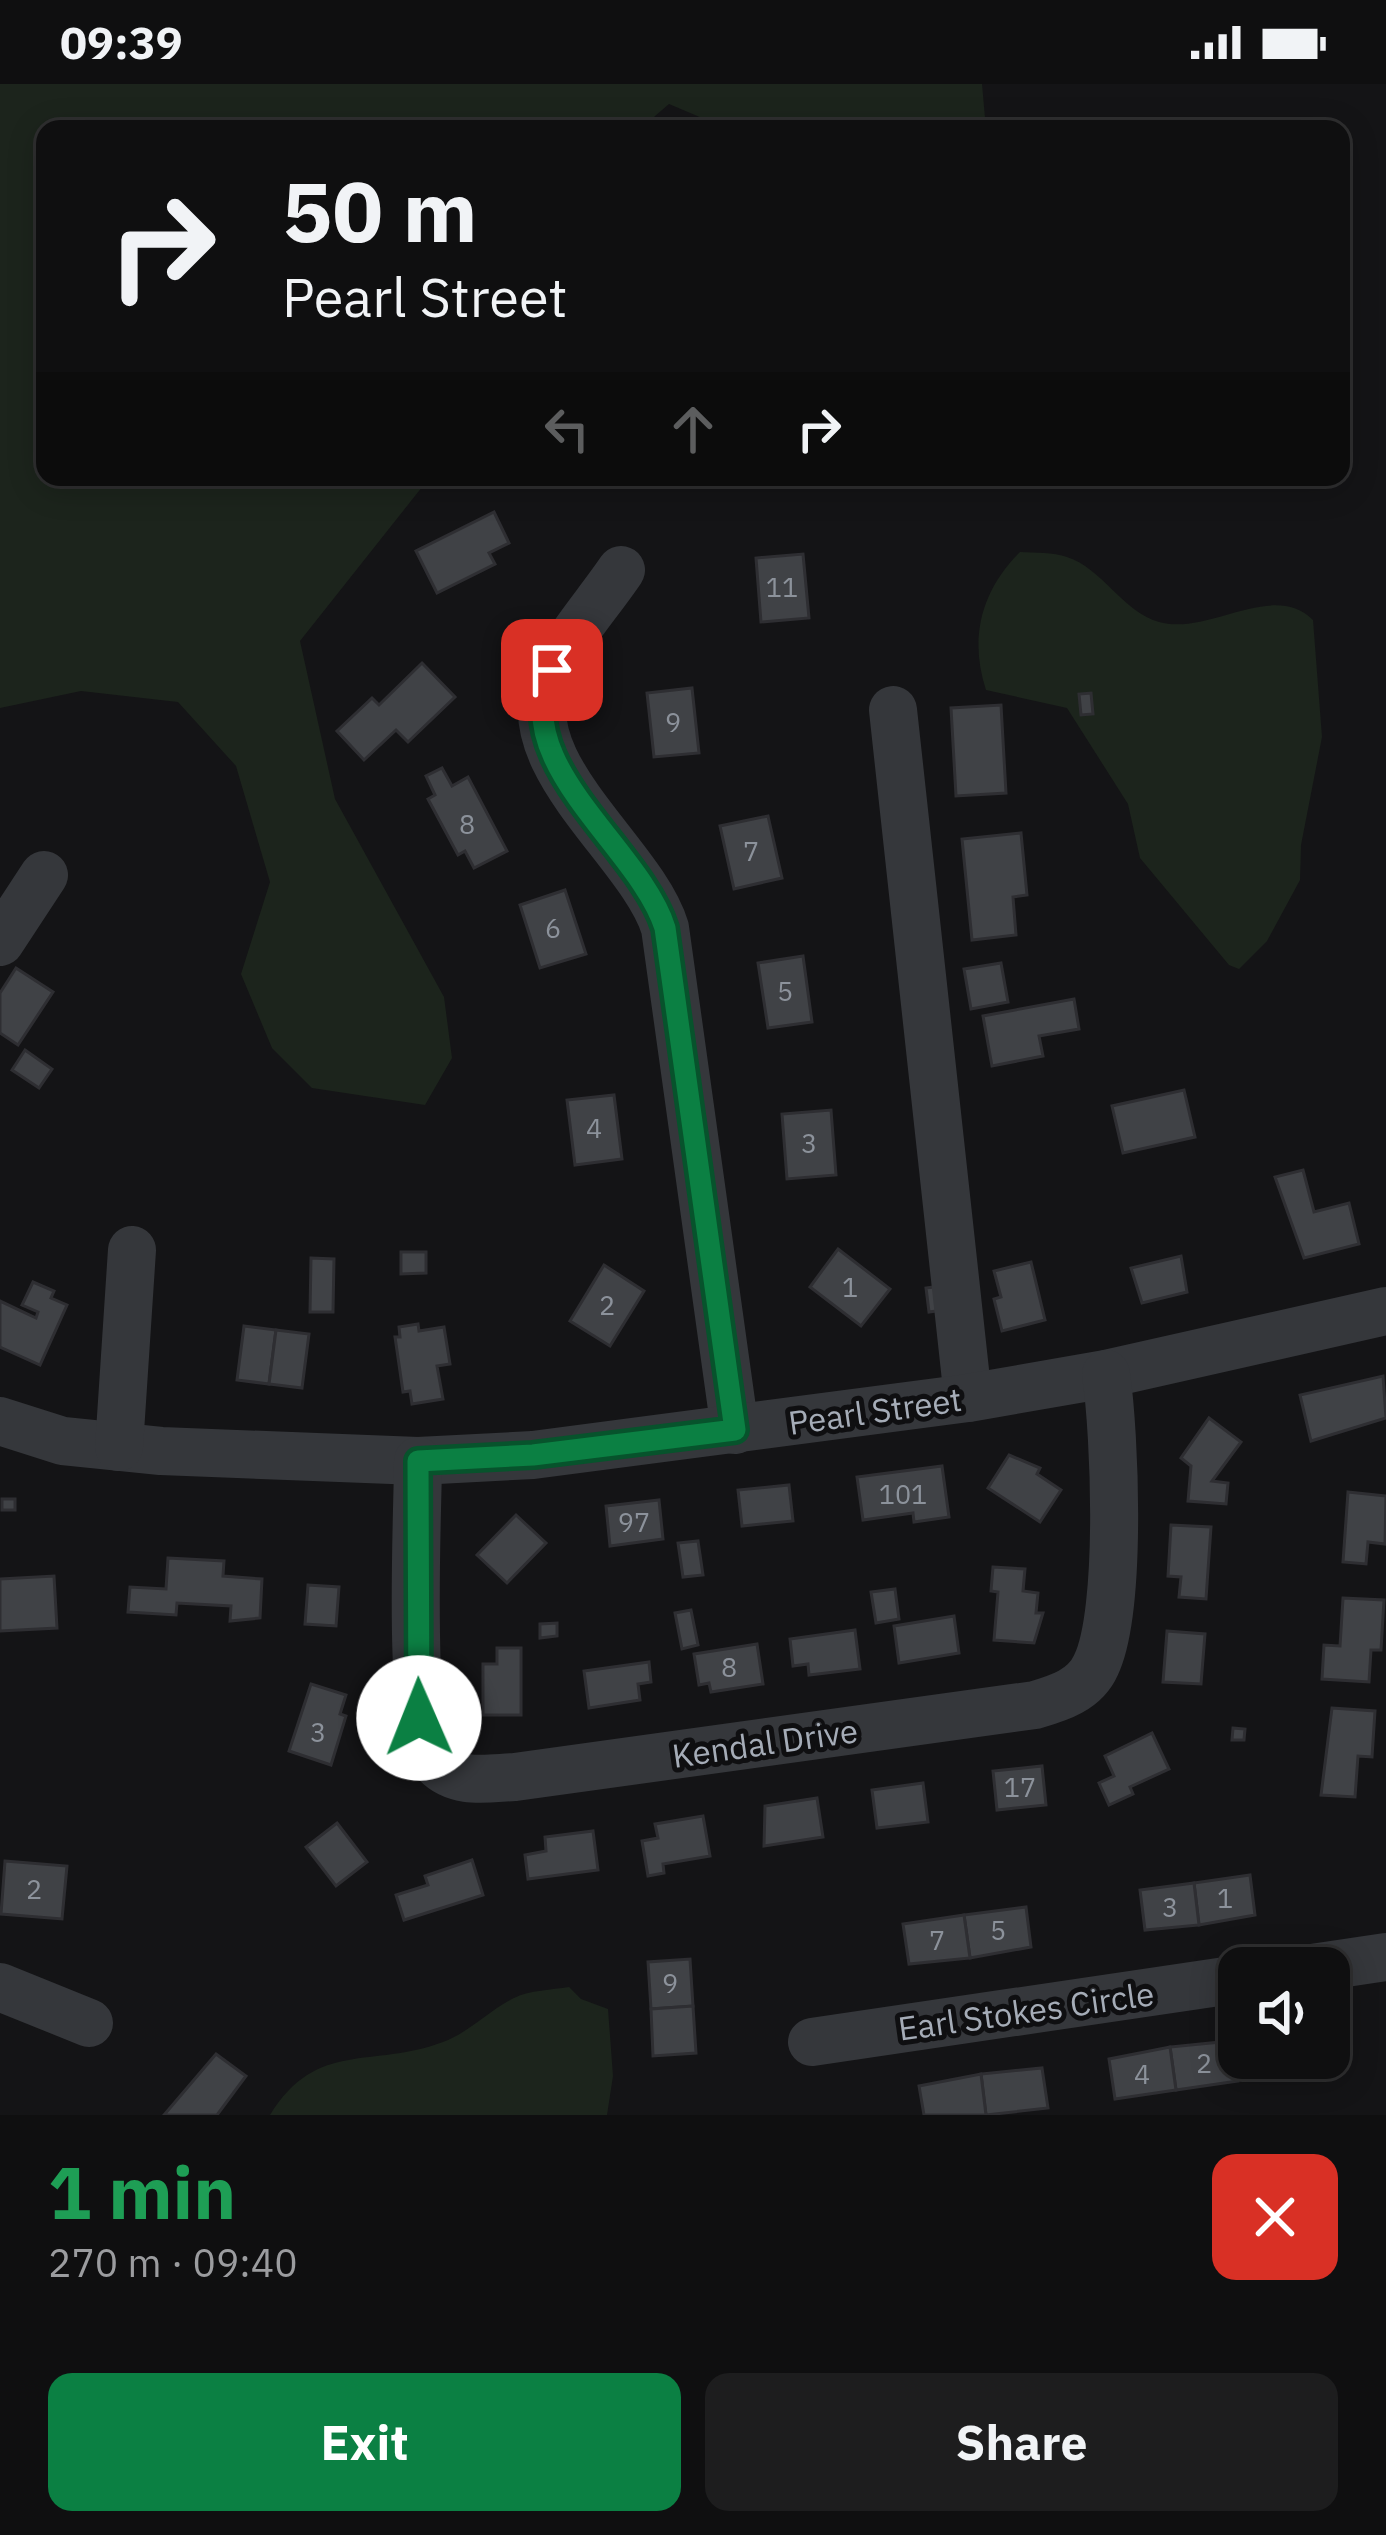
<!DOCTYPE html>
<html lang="en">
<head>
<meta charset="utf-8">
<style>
  :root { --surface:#0f0f10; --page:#1d1d1e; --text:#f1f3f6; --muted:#9b9c9f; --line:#2f2f30; --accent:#0b8043 }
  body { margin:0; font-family:"IBM Plex Sans",sans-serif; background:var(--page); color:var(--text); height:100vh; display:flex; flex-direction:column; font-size:45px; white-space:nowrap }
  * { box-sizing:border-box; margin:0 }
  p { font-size:39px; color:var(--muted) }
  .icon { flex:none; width:66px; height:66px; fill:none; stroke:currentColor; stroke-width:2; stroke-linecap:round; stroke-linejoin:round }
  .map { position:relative; height:2031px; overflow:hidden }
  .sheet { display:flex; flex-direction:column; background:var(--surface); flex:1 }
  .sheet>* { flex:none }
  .hud { position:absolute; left:36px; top:36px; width:1314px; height:366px; border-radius:24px; box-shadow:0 6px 30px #0003,0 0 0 3px var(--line); background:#0f0f10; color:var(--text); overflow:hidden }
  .tools { position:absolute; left:1218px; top:1863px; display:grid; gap:24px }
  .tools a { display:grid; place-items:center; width:132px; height:132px; border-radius:24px; background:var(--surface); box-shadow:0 6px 30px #0003,0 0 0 3px var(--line); font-size:60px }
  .pin { position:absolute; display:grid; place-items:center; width:102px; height:102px; color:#fff; margin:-51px; border-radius:24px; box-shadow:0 6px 18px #0006 }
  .me { position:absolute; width:132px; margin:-66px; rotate:359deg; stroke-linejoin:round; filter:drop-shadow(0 0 9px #0008) }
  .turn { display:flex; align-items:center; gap:42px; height:252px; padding:0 48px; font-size:54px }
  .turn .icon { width:156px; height:156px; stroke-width:2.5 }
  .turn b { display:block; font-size:84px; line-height:102px }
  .lanes { display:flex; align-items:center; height:114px; padding:0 48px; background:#0003; justify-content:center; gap:60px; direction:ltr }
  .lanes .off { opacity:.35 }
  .round { display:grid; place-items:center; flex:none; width:126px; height:126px; border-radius:24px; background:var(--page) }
  .summary { display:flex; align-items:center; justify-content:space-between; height:204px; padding:0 48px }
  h1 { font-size:72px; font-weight:700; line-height:90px; color:#1e9e55 }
  .cta { display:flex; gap:24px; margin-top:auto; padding:24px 48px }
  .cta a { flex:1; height:138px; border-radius:24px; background:var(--accent); color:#fff; font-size:48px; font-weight:700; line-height:138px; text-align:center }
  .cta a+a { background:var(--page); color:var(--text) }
  .status { display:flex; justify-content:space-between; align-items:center; height:84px; padding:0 60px; background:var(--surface); direction:ltr }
  .status svg { height:33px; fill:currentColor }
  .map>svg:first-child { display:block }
  .green { fill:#1c241c }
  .building { fill:#404246; stroke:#2e2e32; stroke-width:3 }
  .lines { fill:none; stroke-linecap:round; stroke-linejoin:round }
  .minor { stroke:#35373b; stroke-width:48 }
  .route-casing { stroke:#07532c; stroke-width:30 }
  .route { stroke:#0b8043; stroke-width:21 }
  .labels { text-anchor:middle; stroke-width:10; stroke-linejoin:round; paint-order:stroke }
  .number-label { font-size:27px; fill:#8c929b }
  .street-label { font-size:33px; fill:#a5acb7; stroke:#0f0f11 }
</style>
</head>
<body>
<div class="status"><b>09:39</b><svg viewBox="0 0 49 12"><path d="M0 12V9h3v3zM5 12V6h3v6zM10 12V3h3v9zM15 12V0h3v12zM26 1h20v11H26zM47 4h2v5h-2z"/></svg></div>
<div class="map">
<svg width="1386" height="2031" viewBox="0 0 1386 2031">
  <rect width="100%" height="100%" fill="#141416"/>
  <g class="green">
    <path d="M0,0H982L986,45H728L669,20L640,45H45V393H430L300,557L335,715L444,913L452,974L425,1021L312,1004L272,964L241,890L270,798L236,682L178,618L81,607L0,624Z"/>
    <path d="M1020,468C1035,469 1053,468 1067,473C1102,484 1123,528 1159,538C1208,552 1273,496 1313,536L1322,653L1301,761L1300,796L1267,857L1239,885L1229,881L1140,774L1128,720L1067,624L986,606C969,554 981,507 1020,468Z"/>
    <path d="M569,1903L581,1915L608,1925L613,1992L607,2031H270C317,1955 372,1985 443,1958C468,1949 490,1926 514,1914C530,1906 552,1906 569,1903Z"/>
  </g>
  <g class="building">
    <path d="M494,428L509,459L489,469L495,480L437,509L416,467Z"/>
    <path d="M803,470L809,534L761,538L756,474Z"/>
    <path d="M422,579L455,613L408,658L396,646L364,676L337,647L372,614L379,621Z"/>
    <path d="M692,604L699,669L654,673L647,609Z"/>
    <path d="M1091,609L1093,630L1081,631L1079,610Z"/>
    <path d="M1001,621L1006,709L956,712L951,624Z"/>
    <path d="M442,684L452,702L468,693L507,767L474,784L465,767L458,771L428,715L435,711L426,692Z"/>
    <path d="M768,732L782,794L734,805L720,742Z"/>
    <path d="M1021,749L1027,811L1013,813L1016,851L972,856L962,755Z"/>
    <path d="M565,806L586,870L540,884L520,821Z"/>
    <path d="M803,872L812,938L768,944L758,879Z"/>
    <path d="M1001,879L1008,918L971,925L964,885Z"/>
    <path d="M16,884L53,908L18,961L0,949V909Z"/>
    <path d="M1074,915L1079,945L1039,952L1043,972L992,982L983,932Z"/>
    <path d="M25,966L52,985L39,1004L12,986Z"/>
    <path d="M1184,1006L1195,1053L1123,1069L1112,1022Z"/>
    <path d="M614,1011L622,1075L575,1081L567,1016Z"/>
    <path d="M831,1026L836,1091L787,1095L782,1030Z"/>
    <path d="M1303,1086L1314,1128L1349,1119L1359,1160L1304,1174L1275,1093Z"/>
    <path d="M838,1165L890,1205L861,1242L810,1203Z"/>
    <path d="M401,1168H426V1189L401,1190Z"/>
    <path d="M1181,1172L1187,1208L1142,1219L1131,1184Z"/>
    <path d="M311,1174L334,1175L333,1228H310Z"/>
    <path d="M1031,1178L1045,1236L1002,1247L994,1215L1001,1213L994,1187Z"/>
    <path d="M604,1181L644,1207L610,1262L570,1237Z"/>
    <path d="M33,1198L54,1207L51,1214L67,1221L40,1281L0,1263V1217L36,1234L38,1228L22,1221Z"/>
    <path d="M941,1202L944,1226L929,1228L926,1204Z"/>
    <path d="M418,1240L419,1247L444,1243L450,1280L437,1282L443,1315L412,1320L410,1307L403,1308L395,1253H400L399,1243Z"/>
    <path d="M244,1242L276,1246L269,1300L237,1296Z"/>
    <path d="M276,1246L309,1250L302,1304L269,1300Z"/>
    <path d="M1383,1292L1386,1334L1311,1357L1300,1311Z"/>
    <path d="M1209,1334L1241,1358L1212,1397L1228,1399L1226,1420L1188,1417L1191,1382L1181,1374Z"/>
    <path d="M1009,1371L1040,1384L1037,1390L1061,1406L1040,1438L988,1404Z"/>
    <path d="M942,1382L949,1433L914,1438L913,1429L863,1436L857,1393Z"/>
    <path d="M789,1401L793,1437L742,1442L738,1406Z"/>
    <path d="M1348,1408L1386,1412L1385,1460L1368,1458L1366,1480L1343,1478Z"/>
    <rect x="2" y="1415" width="13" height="11"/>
    <path d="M659,1416L663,1455L610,1462L606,1422Z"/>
    <path d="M516,1431L546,1459L507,1499L477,1471Z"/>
    <path d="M1171,1441L1211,1443L1206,1515L1179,1513L1181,1493L1168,1492Z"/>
    <path d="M698,1457L703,1491L683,1493L678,1459Z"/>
    <path d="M168,1474L224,1477L223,1492L262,1495L260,1534L230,1537L231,1522L177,1519L176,1531L128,1528L130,1503L166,1505Z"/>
    <path d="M993,1483L1025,1485L1023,1507L1038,1509L1036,1529H1043L1034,1559L994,1556L998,1508L991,1507Z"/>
    <path d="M54,1492L57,1544L0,1547V1495Z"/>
    <path d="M308,1501L339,1503L336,1542L305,1540Z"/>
    <path d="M895,1505L899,1535L876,1539L871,1508Z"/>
    <path d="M1343,1514L1384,1516L1381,1566H1371L1369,1598L1322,1595L1324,1561L1340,1562Z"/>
    <path d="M691,1526L698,1561L682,1565L675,1529Z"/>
    <path d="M954,1532L959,1569L899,1579L894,1542Z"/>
    <path d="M557,1539V1552L540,1554V1540Z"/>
    <path d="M855,1546L860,1585L809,1591L808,1580L793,1582L790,1555Z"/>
    <path d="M1167,1547L1205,1550L1201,1600L1163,1598Z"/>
    <path d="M757,1560L763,1600L711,1608L709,1599L699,1601L694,1570Z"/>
    <path d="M497,1564H521V1631H483V1580H497Z"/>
    <path d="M649,1578L651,1598L638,1600L640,1616L589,1624L584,1587Z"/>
    <path d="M311,1600L346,1611L340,1630L346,1632L331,1681L289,1667Z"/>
    <path d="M1332,1624L1375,1627L1372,1673L1358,1672L1355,1713L1321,1711Z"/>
    <path d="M1233,1644L1245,1645L1244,1656H1232Z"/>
    <path d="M1152,1649L1169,1685L1130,1703L1133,1710L1109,1721L1099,1699L1114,1692L1105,1672Z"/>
    <path d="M1042,1682L1046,1721L997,1726L993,1687Z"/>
    <path d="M923,1699L928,1738L877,1744L872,1706Z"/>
    <path d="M817,1714L823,1753L764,1762L765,1722Z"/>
    <path d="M703,1732L710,1772L663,1780L664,1789L648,1792L642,1757L658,1754L655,1740Z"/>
    <path d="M337,1739L367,1778L336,1802L306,1763Z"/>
    <path d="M593,1747L598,1786L528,1795L525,1771L546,1767L545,1753Z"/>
    <path d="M472,1776L483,1811L404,1836L396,1811L428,1801L425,1792Z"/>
    <path d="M5,1777L67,1782L62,1835L1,1830Z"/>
    <path d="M1250,1791L1255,1831L1199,1841L1194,1799Z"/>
    <path d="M1194,1799L1199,1841L1145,1846L1140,1806Z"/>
    <path d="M1026,1823L1031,1863L970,1874L964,1831Z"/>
    <path d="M964,1831L970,1874L909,1880L903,1840Z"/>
    <path d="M690,1875L693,1922L651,1925L648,1878Z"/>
    <path d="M693,1922L696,1969L653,1972L651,1925Z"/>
    <path d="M1231,1957L1238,1997L1176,2006L1170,1963Z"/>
    <path d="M1170,1963L1176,2006L1115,2015L1109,1975Z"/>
    <path d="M216,1970L246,1992L217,2031H164Z"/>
    <path d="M1042,1984L1048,2024L986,2031L981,1990Z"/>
    <path d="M981,1990L986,2031H924L919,2002Z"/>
  </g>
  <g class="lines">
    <g class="minor">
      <path d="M621,486C598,520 566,555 549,593C510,679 642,768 665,844L735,1346"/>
      <path d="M893,626L968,1314"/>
      <path d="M0,858L44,791"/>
      <path d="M0,1337L63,1357L161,1367L418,1377L533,1371L968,1314L1106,1290L1386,1227"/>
      <path d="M119,1363L132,1166"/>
      <path d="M418,1377C418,1429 406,1649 436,1679C457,1701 488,1694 515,1693L1035,1621C1059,1614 1085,1606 1096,1581C1122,1527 1115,1352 1106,1290"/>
      <path d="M1312,1884L1386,1873"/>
      <path d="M0,1903L89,1939"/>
      <path d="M812,1958L1239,1895"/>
    </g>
  </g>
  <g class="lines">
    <defs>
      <path id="route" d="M419,1634L418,1377L533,1371L735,1346L665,844C640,763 506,679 552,586"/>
    </defs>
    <use href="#route" class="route-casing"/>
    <use href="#route" class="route"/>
  </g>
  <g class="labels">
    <g class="number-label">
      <text x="782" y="513">11</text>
      <text x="673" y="648">9</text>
      <text x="467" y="750">8</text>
      <text x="751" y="777">7</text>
      <text x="553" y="854">6</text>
      <text x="785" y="917">5</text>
      <text x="594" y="1054">4</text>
      <text x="809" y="1069">3</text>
      <text x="850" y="1213">1</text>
      <text x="607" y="1231">2</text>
      <text x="903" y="1420">101</text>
      <text x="634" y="1448">97</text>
      <text x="729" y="1593">8</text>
      <text x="318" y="1658">3</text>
      <text x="1020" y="1713">17</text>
      <text x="34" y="1815">2</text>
      <text x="1225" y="1824">1</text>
      <text x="1170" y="1833">3</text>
      <text x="998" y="1856">5</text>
      <text x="937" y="1866">7</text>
      <text x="670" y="1909">9</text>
      <text x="1204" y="1989">2</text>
      <text x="1142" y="2000">4</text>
    </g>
    <g class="street-label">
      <text transform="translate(875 1327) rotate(-8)" y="12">Pearl Street</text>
      <text transform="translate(765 1659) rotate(-8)" y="12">Kendal Drive</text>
      <text transform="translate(1026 1927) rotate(-8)" y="12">Earl Stokes Circle</text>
    </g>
  </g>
</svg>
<div class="tools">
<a><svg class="icon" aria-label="sound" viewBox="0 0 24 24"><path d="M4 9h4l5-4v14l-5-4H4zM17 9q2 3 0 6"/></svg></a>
</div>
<div class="pin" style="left:552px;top:586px;background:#d93025"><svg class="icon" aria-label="arrive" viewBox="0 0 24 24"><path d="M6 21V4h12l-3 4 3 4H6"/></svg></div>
<svg class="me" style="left:419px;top:1634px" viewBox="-20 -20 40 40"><circle r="19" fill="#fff"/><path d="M0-13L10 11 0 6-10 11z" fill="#0b8043"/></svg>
<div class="hud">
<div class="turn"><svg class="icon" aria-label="right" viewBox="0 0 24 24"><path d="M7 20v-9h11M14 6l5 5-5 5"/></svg><div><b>50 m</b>Pearl Street</div></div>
<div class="lanes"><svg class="icon off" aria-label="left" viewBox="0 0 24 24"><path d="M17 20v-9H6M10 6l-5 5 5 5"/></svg><svg class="icon off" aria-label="ahead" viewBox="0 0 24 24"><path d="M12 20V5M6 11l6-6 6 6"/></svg><svg class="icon" aria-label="right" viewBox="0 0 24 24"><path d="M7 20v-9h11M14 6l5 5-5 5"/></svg></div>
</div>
</div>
<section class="sheet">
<div class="summary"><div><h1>1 min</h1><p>270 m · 09:40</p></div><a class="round" style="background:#d93025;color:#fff"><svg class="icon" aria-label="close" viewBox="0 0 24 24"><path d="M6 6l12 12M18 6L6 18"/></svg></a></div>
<div class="cta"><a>Exit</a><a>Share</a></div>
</section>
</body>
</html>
